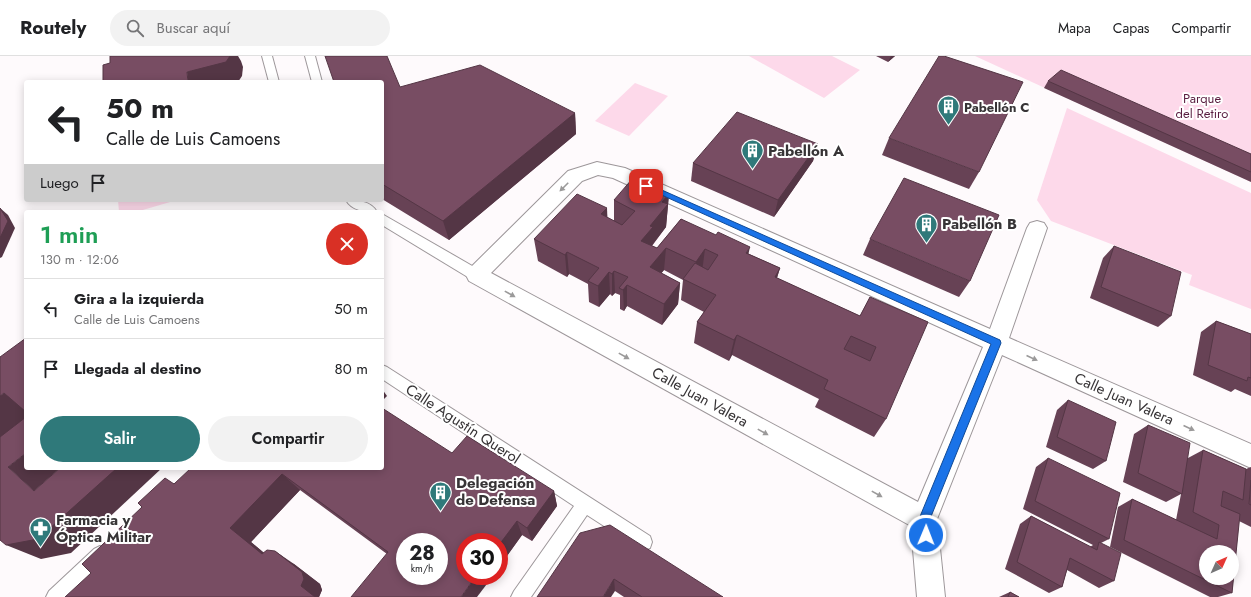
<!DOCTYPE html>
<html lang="es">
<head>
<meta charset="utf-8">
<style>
  :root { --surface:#fff; --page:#f2f2f2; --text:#202124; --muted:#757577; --line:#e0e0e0; --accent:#2f797a }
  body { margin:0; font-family:Jost,sans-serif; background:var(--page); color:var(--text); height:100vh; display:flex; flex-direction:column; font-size:15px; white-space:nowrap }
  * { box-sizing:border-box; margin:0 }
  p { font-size:13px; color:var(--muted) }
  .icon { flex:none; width:22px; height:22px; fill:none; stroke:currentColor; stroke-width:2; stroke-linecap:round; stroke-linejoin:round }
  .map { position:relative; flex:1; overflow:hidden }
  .details { position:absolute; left:24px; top:154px; width:360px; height:260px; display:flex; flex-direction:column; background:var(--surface); border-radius:4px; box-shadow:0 2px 10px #0003 }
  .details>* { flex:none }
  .guide { position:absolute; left:24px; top:24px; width:360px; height:122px; border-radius:4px; box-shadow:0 2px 10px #0003; background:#fff; color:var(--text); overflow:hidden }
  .needle { width:26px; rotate:45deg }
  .controls { position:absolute; left:1199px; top:489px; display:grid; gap:8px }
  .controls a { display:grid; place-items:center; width:40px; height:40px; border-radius:50%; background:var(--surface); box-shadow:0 2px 10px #0003; font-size:20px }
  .speed { position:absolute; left:396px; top:477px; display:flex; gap:8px; font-size:20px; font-weight:700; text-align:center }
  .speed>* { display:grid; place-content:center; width:52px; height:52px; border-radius:50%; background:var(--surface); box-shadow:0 2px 10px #0003; line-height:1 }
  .speed small { font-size:10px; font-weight:400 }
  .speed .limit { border:6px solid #d22; background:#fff; color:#111 }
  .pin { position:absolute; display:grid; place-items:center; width:34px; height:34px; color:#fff; margin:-17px; border-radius:8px; box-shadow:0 2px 6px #0006 }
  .me { position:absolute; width:44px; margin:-22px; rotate:1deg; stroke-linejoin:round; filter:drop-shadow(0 0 3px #0008) }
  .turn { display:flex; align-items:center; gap:14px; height:84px; padding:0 16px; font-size:18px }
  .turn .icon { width:52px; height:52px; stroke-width:2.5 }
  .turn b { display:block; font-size:28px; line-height:34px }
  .then { display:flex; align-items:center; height:38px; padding:0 16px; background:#0003; gap:8px; font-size:15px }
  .round { display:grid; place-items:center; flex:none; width:42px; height:42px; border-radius:21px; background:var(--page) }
  .headline { display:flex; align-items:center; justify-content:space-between; height:68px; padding:0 16px }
  h1 { font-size:24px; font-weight:600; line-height:30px; color:#1e9e55 }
  .cta { display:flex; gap:8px; margin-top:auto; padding:8px 16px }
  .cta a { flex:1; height:46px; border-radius:24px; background:var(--accent); color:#fff; font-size:16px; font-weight:600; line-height:46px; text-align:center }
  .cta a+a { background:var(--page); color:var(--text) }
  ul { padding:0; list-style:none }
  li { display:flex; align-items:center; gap:12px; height:60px; padding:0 16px; border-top:1px solid var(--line) }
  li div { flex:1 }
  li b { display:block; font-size:15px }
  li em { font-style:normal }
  header { display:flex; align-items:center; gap:24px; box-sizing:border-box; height:56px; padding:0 20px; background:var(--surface); border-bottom:1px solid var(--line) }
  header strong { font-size:19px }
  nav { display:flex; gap:22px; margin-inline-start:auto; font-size:14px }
  .search { width:280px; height:36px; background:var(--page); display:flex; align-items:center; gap:10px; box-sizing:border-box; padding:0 14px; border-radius:22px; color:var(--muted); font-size:15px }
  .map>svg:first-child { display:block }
  .green { fill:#fdd9ea }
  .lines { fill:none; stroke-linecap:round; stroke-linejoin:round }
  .lane-casing { stroke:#9d979a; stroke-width:2 }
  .street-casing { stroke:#9d979a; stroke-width:2 }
  .lane { fill:#fff; fill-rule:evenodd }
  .street { fill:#fff; fill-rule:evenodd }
  .wall { fill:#674255 }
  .shaded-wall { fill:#543645 }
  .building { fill:#784d63; stroke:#543645; fill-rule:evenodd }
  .oneway { fill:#9b9a9a }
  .route { fill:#1a73e8; stroke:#114b97 }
  .labels { text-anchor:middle; stroke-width:4; stroke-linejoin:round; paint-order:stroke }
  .far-park-label { font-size:13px; fill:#5a1f41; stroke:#fff }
  .far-poi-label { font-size:13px; font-weight:bold; fill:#373436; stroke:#fff; text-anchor:start }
  .poi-label { font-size:15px; font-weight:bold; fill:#373436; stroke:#fff; text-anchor:start }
  .street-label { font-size:15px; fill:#373436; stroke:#fff }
</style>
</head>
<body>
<header>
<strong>Routely</strong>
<div class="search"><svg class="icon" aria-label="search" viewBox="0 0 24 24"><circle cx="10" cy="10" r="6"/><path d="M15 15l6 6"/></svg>Buscar aquí</div>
<nav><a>Mapa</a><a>Capas</a><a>Compartir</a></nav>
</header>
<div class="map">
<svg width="1251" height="541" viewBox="0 0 1251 541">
  <rect width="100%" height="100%" fill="#fefafc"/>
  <g class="green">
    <path d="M749,0H832L860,14L824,42Z"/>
    <path d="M975,0H1251V126Z"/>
    <path d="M635,27L668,40L629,80L595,65Z"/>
    <path d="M1067,52L1251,137V253L1189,229L1192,219L1051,165L1037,144Z"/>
    <path d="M118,144H177L136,156H119Z"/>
  </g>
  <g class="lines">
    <defs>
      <g id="lane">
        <path d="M262,0H272L279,26H269Z"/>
        <path d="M305,0H315L322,26H312Z"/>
        <path d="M346,144C357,144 371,145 377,156C366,156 352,155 346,144Z"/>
        <path d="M382,158L481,215L483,219L481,223L476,224L471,223L382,169Z"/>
        <path d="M382,309L387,311L650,480L652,486L650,492L644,494L638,492L587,459L531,541H511L514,535L574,450L382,323Z"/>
        <path d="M100,490L106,493L109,499L106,505L68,541H46L49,535L94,493Z"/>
      </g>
      <path id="street" d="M597,106L625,112L990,273L1027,172L1030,167L1037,165L1044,167L1047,172L1009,282L1251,388V412L1002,299L937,463L945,541H917L911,470L469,225L466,219L469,213L568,115ZM598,119L613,122L983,291L918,446L491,217L582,125Z"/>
    </defs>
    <use href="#lane" class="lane-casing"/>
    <use href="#street" class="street-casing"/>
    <use href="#lane" class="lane"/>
    <use href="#street" class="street"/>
  </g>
  <g class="wall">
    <path d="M876,0H895L888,6Z"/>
    <path d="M1048,25L1251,98V126L1044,32Z"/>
    <path d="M382,26L400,31L575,57L576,78L449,184L382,143Z"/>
    <path d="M889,82L979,116L969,133L882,99Z"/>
    <path d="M818,88L813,105L774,161L691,125L693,107Z"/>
    <path d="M669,138L666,171L652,190L657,192L681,163L749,198L780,212L777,222L860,260L870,241L886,363L874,381L815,351L819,343L732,299L729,305L694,287L697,266L704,256L681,244L683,224L664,214L661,217L680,227L678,248L662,269L627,250L624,255L620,253V239L615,237L612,240L610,238L599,251L589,246L588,228L569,218L567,221L538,205L534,183L607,162L614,165V144Z"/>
    <path d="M870,183L970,225L959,241L863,199Z"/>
    <path d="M1114,190L1171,260L1158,271L1090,242L1103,202Z"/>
    <path d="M1216,265L1251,278V340L1235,333L1231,336L1193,319L1201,276Z"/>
    <path d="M1068,344L1106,405L1093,413L1046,391L1057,354Z"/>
    <path d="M1148,369L1188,402L1203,394L1246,413L1251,411V471L1239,465L1232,537L1218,541H1210L1110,491L1118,451L1132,443L1176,464L1181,438L1166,446L1123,426L1134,378Z"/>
    <path d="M452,397L554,435L557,450L532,485L522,479L499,511V486L387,498L300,434L251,486L264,497L294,508L320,528L322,534L319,541L91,517L142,451L174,427Z"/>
    <path d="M1048,402L1109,483L1101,487L1114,525L1099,532L1067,514L1062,531L1049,537L1005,513L1020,468L1031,460L1090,491L1093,489L1023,453L1036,411Z"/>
    <path d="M580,477L723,541H624L615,535Z"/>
    <path d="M1010,536L1019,541H999Z"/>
  </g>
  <g class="shaded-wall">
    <path d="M230,0H238L241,5L243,11L242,20L238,26H188L187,16Z"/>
    <path d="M891,0H895L888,6Z"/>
    <path d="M575,57L576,78L449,184L443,165Z"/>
    <path d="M818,88L813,105L774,161L778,144Z"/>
    <path d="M669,138L666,171L652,189V194L641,185L662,146Z"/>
    <path d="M0,152L8,159L15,172L2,201L0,202Z"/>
    <path d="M607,152L608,175L601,158Z"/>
    <path d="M750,191L745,213L746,197Z"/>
    <path d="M666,192L664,214L649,233L650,211Z"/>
    <path d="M705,193L702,216L693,228L696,206Z"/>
    <path d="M567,196L569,218L567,221L565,199Z"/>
    <path d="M780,212L773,234L775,221Z"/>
    <path d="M614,215L615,237L612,240V218Z"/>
    <path d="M609,216L610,238L599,251L598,230Z"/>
    <path d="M680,227L678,248L662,269L664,248Z"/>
    <path d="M627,229V250L624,255L623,234Z"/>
    <path d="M737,279L732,299L729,305L734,284Z"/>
    <path d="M382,333L387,340L382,345Z"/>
    <path d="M4,337L26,351V364L0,384V340Z"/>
    <path d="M26,397V412H60L34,435L8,411Z"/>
    <path d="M117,412H162L71,497L41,503L6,489Z"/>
    <path d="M282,418L300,434L251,486L281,511L262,498L230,472Z"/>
    <path d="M554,435L557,450L532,485L527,472Z"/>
    <path d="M517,465L522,479L499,511V489Z"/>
    <path d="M275,495L294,508L320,528L322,534L319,541H315L301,530Z"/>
    <path d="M476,520H493L477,541H461Z"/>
    <path d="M614,523L615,535L611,541H603Z"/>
  </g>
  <g class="building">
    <path d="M110,0H230L226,6L187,16L188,26H103V9L110,7Z"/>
    <path d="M325,0H387L400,31L480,9L575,57L443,165L382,128V26H334Z"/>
    <path d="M939,0H944L1023,26L979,116L889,82Z"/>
    <path d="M1061,14L1251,98V116L1048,25Z"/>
    <path d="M737,56L818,88L778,144L693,107Z"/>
    <path d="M633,122L669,138L662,146L668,148L650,170L653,171L641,185L657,192L681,163L716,179L718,176L750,191L746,197L780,212L775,221L860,260L870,241L928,266L886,363L824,333L828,324L737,279L734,284L697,266L716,239L683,223L695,207L708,214L718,199L705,193L696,206L666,192L650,211L680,227L664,248L627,229L623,234L619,232L628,221L614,215L612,218L609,216L598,230L588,225L599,212L567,196L565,199L534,183L577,138L607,152L601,158L622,169L635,155L614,144ZM851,280L876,291L870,305L844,293Z"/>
    <path d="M904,122L999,159L970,225L870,183Z"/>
    <path d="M0,152L8,165L0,182Z"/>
    <path d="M1114,190L1181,216L1171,260L1101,231Z"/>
    <path d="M1216,265L1251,278V322L1248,321L1247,325L1208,309Z"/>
    <path d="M26,282V356L4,337L0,340V301Z"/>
    <path d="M1068,344L1116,366L1106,405L1057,381Z"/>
    <path d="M382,352L452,397L467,380L554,435L527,472L517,465L499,489V486H465V520H476L461,541H351L388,496L282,418L230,472L262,498L267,494L275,495L302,516L304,523L301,530L315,541H65L91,517L82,508L142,451L138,447L165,422L174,428L191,412H382ZM405,486H439V520H405Z"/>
    <path d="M26,361V397L8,411L34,435L60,412H117L38,483L6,489L0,484V381Z"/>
    <path d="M1148,369L1190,387L1182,438L1138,417Z"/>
    <path d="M1203,394L1246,413L1243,444L1223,435L1221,450L1240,458L1232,537L1124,484L1132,443L1217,483L1219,469L1193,456ZM1206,496H1232V522H1206Z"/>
    <path d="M1048,402L1120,437L1109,483L1035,445Z"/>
    <path d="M1251,424V449L1249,448Z"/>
    <path d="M1031,460L1097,494L1099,486L1121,497L1114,525L1070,502L1062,531L1017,506Z"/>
    <path d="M610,469L723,541H642L614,523L603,541H537L580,477Z"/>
    <path d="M1010,536L1019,541H1008Z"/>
  </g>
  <defs><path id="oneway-solid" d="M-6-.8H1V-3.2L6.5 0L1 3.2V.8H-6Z"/></defs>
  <g class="oneway">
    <use href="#oneway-solid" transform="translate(564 131) rotate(135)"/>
    <use href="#oneway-solid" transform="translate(510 238) rotate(29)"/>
    <use href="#oneway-solid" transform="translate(624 300) rotate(29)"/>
    <use href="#oneway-solid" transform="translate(1032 302) rotate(24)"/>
    <use href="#oneway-solid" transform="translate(1189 372) rotate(24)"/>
    <use href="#oneway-solid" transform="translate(763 376) rotate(29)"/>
    <use href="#oneway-solid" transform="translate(877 438) rotate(29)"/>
  </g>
  <path class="route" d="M646,127L1000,284L1001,287L930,463L931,479L929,483L926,484L922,483L919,463L991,288L644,131L642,130Z"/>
  <defs>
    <symbol id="building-pin" viewBox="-11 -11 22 30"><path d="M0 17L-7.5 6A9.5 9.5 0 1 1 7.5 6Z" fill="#2f797a" stroke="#fff"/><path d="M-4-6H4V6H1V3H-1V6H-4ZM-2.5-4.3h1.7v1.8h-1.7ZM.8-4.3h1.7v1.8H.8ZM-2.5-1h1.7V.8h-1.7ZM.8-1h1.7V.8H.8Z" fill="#fff"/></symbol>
    <symbol id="pharmacy-pin" viewBox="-11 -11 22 30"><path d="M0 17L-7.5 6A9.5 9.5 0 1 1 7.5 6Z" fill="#2f797a" stroke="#fff"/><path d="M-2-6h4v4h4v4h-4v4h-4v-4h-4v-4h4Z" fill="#fff"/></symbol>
  </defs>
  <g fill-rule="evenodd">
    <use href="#building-pin" x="936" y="38" width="25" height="34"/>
    <use href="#building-pin" x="740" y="82" width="25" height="34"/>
    <use href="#building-pin" x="914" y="156" width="25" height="34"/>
    <use href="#building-pin" x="428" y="424" width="25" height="34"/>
    <use href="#pharmacy-pin" x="28" y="460" width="25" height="34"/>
  </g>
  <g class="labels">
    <g class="far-park-label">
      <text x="1202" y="47">Parque<tspan x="1202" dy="15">del Retiro</tspan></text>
    </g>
    <g class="far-poi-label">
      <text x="964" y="56">Pabellón C</text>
    </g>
    <g class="poi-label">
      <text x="768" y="100">Pabellón A</text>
      <text x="942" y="173">Pabellón B</text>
      <text x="456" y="432">Delegación<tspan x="456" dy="17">de Defensa</tspan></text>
      <text x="56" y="469">Farmacia y<tspan x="56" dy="17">Óptica Militar</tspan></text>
    </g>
    <g class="street-label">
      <text transform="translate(700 341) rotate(29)" y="5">Calle Juan Valera</text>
      <text transform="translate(1124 343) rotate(24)" y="5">Calle Juan Valera</text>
      <text transform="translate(463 368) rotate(33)" y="5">Calle Agustín Querol</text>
    </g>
  </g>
</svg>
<div class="controls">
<a><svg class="needle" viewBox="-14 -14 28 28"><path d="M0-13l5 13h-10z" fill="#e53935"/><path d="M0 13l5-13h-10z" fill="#757577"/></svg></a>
</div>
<div class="speed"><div>28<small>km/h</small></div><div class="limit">30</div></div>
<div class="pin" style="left:646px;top:130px;background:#d93025"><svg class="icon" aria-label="arrive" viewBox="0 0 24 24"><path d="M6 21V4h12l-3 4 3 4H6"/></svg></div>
<svg class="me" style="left:926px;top:479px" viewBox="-20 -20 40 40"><circle r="17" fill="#1a73e8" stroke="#fff" stroke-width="3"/><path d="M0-11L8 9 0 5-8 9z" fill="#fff"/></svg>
<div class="guide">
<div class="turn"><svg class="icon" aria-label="left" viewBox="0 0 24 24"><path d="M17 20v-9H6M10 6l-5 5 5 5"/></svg><div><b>50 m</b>Calle de Luis Camoens</div></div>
<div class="then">Luego<svg class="icon" aria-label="arrive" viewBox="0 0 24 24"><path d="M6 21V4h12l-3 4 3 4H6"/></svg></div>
</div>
<section class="details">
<div class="headline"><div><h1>1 min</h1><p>130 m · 12:06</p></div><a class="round" style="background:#d93025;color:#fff"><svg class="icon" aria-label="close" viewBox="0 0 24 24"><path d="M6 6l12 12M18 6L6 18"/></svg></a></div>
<ul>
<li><svg class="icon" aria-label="left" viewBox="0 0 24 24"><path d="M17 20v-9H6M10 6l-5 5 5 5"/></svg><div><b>Gira a la izquierda</b><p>Calle de Luis Camoens</p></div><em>50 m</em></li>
<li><svg class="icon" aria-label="arrive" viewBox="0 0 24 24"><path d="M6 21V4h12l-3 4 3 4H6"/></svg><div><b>Llegada al destino</b></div><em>80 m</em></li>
</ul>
<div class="cta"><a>Salir</a><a>Compartir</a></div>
</section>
</div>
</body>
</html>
